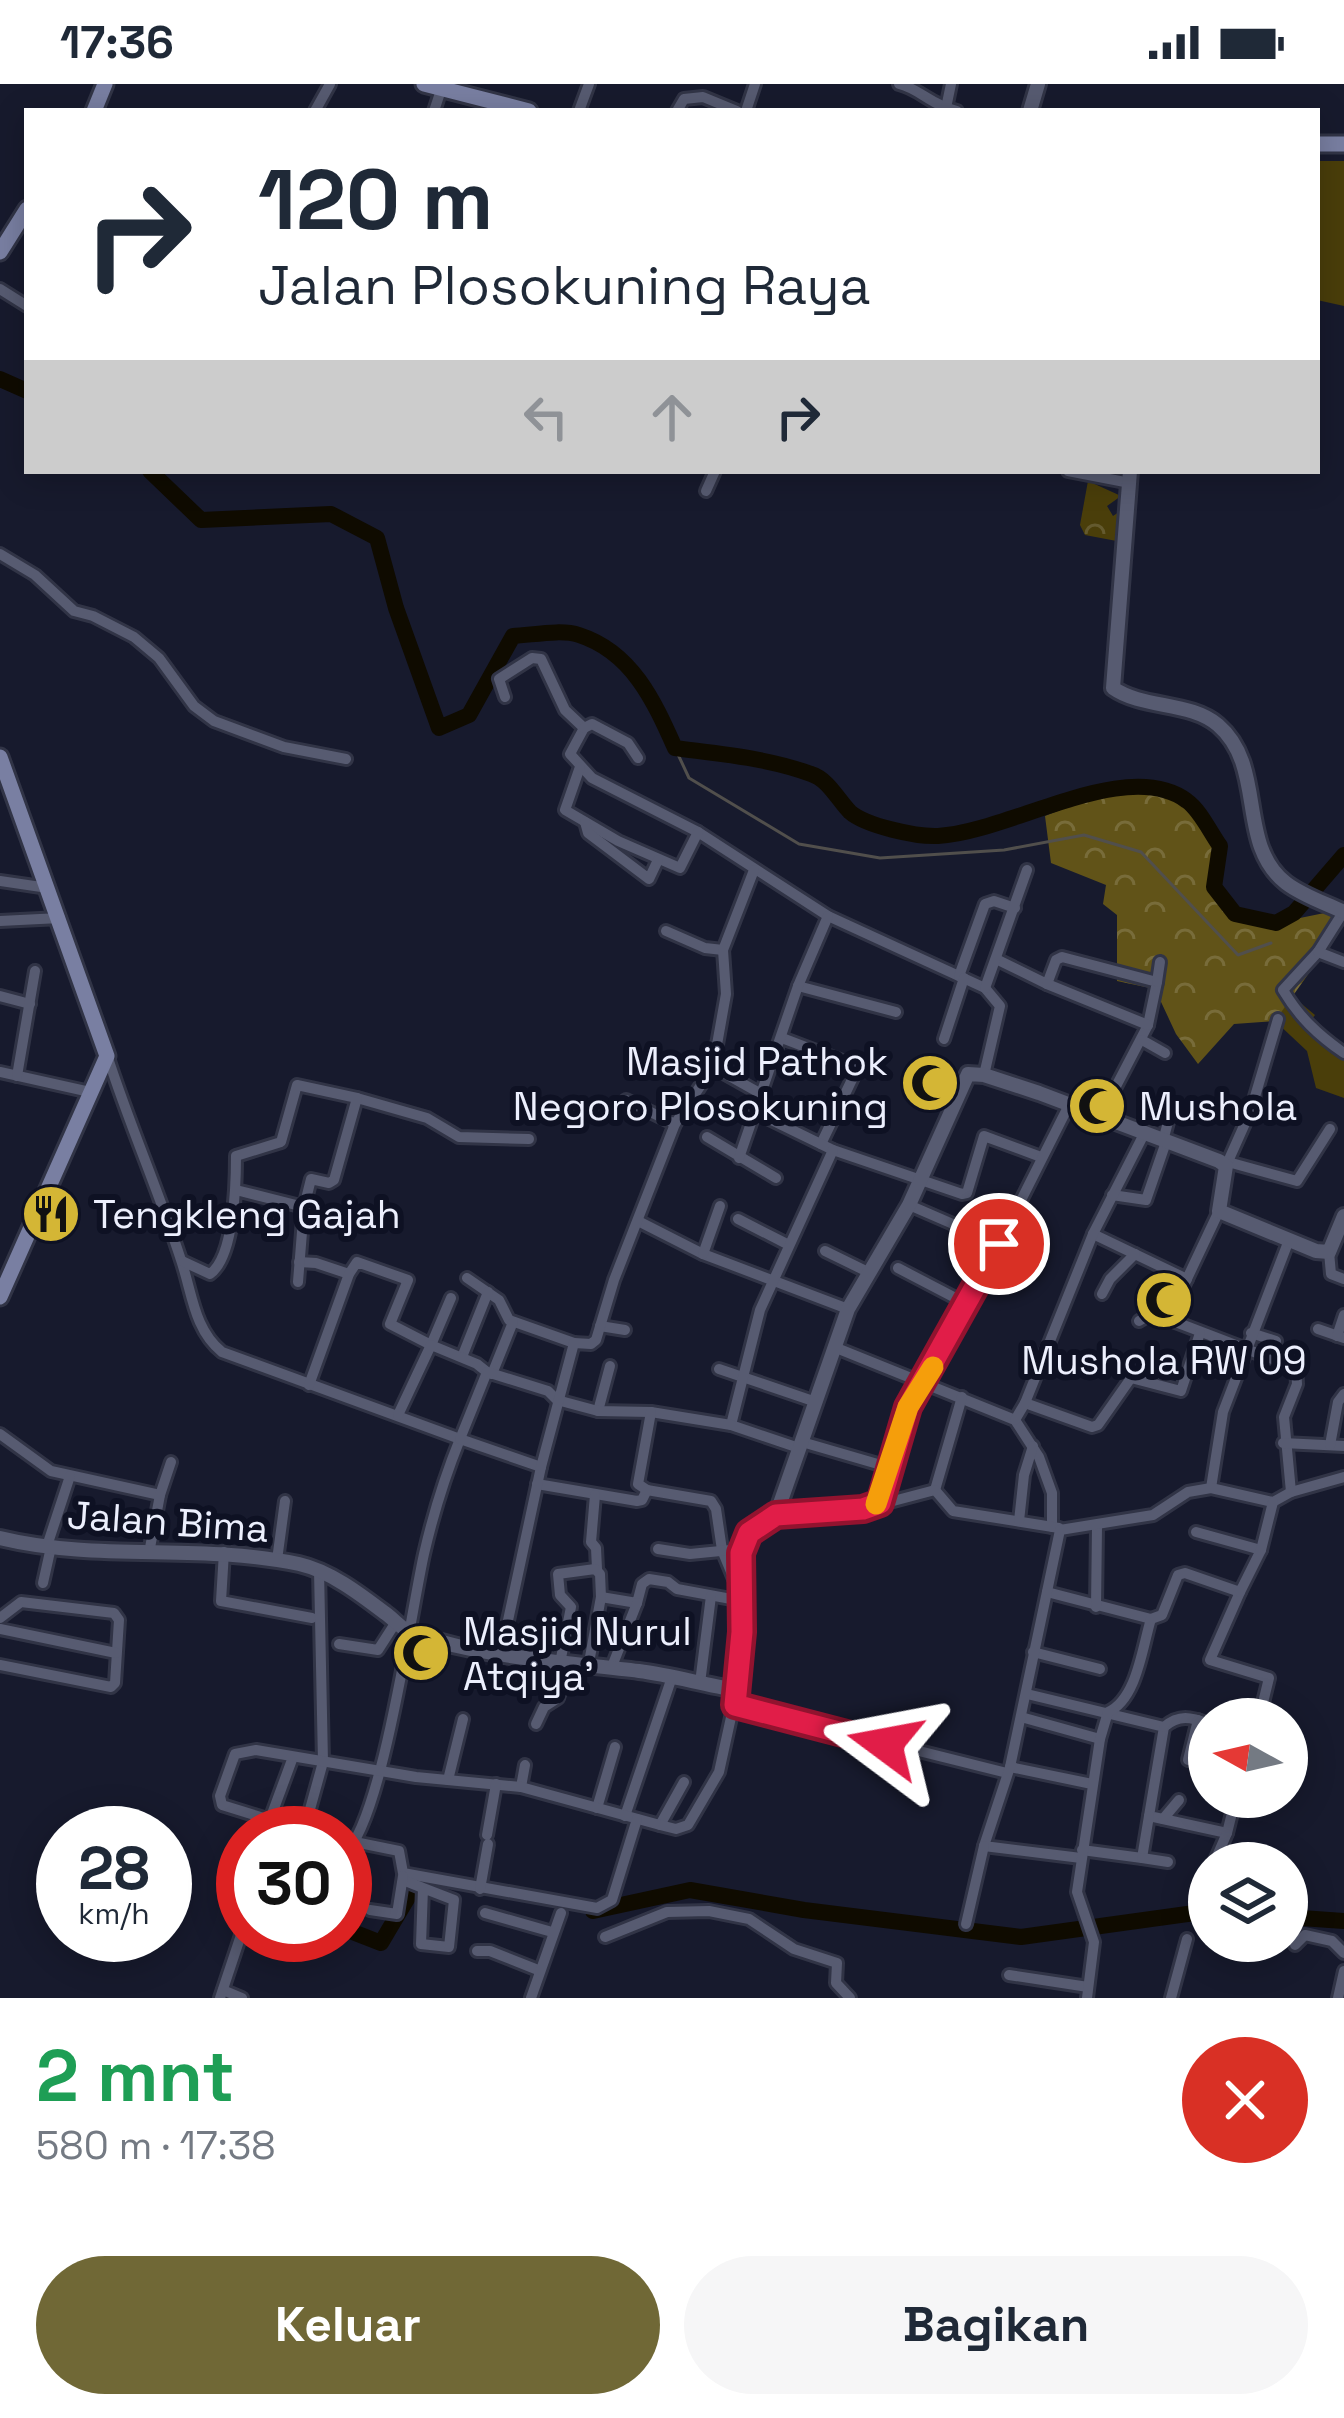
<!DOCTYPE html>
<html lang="id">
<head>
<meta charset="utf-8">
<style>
  :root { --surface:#fff; --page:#f6f6f7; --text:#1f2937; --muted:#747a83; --accent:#706836 }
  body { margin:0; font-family:"Space Grotesk",sans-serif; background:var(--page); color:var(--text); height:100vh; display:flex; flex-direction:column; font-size:45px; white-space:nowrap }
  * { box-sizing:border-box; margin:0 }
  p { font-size:39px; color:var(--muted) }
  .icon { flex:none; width:66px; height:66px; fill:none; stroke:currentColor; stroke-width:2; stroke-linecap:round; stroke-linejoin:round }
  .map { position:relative; height:1914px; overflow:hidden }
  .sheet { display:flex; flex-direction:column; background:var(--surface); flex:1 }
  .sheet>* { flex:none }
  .guide { position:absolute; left:24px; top:24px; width:1296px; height:366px; border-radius:0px; box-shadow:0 6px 30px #0003; background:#fff; color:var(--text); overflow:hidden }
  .needle { width:78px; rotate:278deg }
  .tools { position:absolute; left:1188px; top:1614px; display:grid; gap:24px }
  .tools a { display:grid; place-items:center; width:120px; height:120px; border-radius:50%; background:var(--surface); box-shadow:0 6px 30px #0003; font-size:60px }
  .speed { position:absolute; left:36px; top:1722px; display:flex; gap:24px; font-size:60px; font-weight:700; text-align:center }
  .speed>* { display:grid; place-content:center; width:156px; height:156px; border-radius:50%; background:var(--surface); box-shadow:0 6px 30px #0003; line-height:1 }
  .speed small { font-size:30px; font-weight:400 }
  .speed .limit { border:18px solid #d22; background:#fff; color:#111 }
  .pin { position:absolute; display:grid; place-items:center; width:102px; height:102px; color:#fff; margin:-51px; border:6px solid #fff; border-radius:50%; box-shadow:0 3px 12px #0007 }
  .me { position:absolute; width:132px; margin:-66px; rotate:283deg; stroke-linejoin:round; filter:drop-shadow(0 0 9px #0008) }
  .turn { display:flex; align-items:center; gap:42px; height:252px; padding:0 36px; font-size:54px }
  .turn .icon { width:156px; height:156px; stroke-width:2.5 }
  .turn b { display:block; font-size:84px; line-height:102px }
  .lanes { display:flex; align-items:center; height:114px; padding:0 36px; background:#0003; justify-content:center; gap:60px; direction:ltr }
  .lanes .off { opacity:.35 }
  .round { display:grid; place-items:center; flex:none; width:126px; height:126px; border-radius:63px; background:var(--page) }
  .summary { display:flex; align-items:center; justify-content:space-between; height:204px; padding:0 36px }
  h1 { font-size:72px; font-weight:600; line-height:90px; color:#1e9e55 }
  .action { display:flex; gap:24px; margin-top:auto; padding:24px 36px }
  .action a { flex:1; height:138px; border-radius:72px; background:var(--accent); color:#fff; font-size:48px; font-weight:600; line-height:138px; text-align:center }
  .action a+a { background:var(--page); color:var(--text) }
  .status { display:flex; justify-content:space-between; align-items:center; height:84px; padding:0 60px; background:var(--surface); direction:ltr }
  .status svg { height:33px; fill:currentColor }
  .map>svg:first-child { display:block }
  .grass { fill:#4a3e0a }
  .forest { fill:url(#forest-crowns) }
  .park { fill:url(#park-crowns) }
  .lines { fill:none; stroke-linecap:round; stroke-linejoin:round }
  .stream { stroke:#514f4c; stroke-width:3 }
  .river { stroke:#0f0b00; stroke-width:16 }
  .minor-casing { stroke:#313446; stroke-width:16 }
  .tertiary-casing { stroke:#313446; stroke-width:20 }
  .secondary-casing { stroke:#313446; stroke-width:21 }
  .minor { stroke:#575b71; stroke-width:10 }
  .tertiary { stroke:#575b71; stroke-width:14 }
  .secondary { stroke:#797fa2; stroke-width:15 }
  .route-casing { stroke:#92132f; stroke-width:30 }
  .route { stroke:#e11d48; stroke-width:21 }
  .slow { stroke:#f59e0b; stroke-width:21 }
  .labels { text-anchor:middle; stroke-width:12; stroke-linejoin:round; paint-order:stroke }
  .poi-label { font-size:39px; fill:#eceffd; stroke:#0e1123; text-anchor:start }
  .street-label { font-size:39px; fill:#eceffd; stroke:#0e1123 }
</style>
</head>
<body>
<div class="status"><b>17:36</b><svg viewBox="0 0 49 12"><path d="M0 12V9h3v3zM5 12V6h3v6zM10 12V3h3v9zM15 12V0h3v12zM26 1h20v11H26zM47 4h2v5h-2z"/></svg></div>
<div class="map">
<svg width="1344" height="1914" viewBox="0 0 1344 1914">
  <defs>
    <pattern id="forest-crowns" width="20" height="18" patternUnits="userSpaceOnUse" patternTransform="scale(3)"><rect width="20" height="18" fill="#615318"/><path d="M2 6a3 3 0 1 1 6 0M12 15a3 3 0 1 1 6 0" fill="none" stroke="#786c3a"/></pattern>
    <pattern id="park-crowns" width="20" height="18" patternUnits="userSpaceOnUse" patternTransform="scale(3)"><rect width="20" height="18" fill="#4a3e0a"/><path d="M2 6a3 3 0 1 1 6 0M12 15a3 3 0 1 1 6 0" fill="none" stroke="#645a2f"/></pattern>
  </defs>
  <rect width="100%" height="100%" fill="#171a2d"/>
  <g class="grass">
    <path d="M1317,77H1344V222L1317,216Z"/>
    <path d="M1292,912L1315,931L1310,938L1344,966V1014L1316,1004L1307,967L1275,937Z"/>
  </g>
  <path class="forest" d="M1150,706L1190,723L1217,762L1211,804L1235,836L1276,845L1300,834L1344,825L1309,889L1275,937L1234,940L1198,980L1176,950L1155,905L1117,897V831L1103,820L1106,801L1051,779L1045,732L1088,715Z"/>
  <path class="park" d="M1088,397L1121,412L1107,422L1113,432L1128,422L1122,458L1085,451L1080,441Z"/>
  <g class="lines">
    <path class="stream" d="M675,664L689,694L799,760L880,774L1004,766L1084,751L1141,768L1238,871L1271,859"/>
    <g class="river">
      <path d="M0,295L27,307"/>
      <path d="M150,387L201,436L331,430L377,454L396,524L439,644L469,631L513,552C533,551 561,545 579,551C632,568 654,617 675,664C720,670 768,674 811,690C828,695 838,716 850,728C866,742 917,753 938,752C1010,748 1127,672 1187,717C1200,726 1210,748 1220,762L1214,803L1235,830L1276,839L1294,829L1344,771"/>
      <path d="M593,1827L690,1806L804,1826L1021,1853L1209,1827"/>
      <path d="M1287,1833L1344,1837"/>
      <path d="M345,1845L381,1859L410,1810"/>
    </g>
    <defs>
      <g id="minor">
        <path d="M899,0C920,5 929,20 957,27"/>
        <path d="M946,24L951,0"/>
        <path d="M315,27L330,0"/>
        <path d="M434,27L441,6"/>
        <path d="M579,27L589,0"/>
        <path d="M677,27L684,15L703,13L737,27"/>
        <path d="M746,27L755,0"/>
        <path d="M0,205L27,222"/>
        <path d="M1068,387L1130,399"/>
        <path d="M706,407L715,387"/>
        <path d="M0,470L35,491L74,527L93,532L134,553L159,574L194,622L214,637L284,663L346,675"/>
        <path d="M505,613L499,595L532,574L541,575L565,626L584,644L570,670L592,694L698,748L828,832L985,904L1000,922L984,991"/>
        <path d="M584,644L592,640L628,659L638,674"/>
        <path d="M580,683L565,726L618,757L680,784L698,748"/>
        <path d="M585,738L588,749L649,795L658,776"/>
        <path d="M0,797L48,804"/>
        <path d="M1344,827L1318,868L1283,906C1299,933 1318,951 1344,969"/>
        <path d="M0,837L60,834"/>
        <path d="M666,847L705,864L723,866"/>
        <path d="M1318,868L1344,878"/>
        <path d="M996,875L1047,900L1056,876L1062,873L1157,898L1148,941L1100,1033"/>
        <path d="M959,892L985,820L994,817L1015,824"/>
        <path d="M1157,898L1160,878"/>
        <path d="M1047,900L1148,941"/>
        <path d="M798,902L896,928"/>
        <path d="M985,904L1027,786"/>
        <path d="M0,912L30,920"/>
        <path d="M782,954L858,983L821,1060"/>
        <path d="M944,955L964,894"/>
        <path d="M1142,956L1165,969"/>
        <path d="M108,974C130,1042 159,1108 181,1176C192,1208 194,1246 222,1268L460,1355C445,1392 433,1431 424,1470C411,1528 382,1737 345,1769"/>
        <path d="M713,983L763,1011"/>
        <path d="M0,988L90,1008"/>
        <path d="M17,992L35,887"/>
        <path d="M357,1014L427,1034L459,1053L529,1055"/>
        <path d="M626,1016L675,1040"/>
        <path d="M757,1029L833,1066L962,1110L967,1109L984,1052L1041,1073"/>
        <path d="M707,1053L776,1094"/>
        <path d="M1163,1057L1173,1019"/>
        <path d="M739,1074L798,902L828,832"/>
        <path d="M1228,1078L1297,1097L1330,1045"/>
        <path d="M1226,1082L1251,1026L1278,935"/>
        <path d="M1112,1111L1146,1116L1166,1058"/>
        <path d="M909,1121L999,1160"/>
        <path d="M738,1135L787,1160"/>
        <path d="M640,1138L703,1170L848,1225"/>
        <path d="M1093,1150L1187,1195"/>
        <path d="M825,1167L870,1189"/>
        <path d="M1329,1168L1331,1190L1344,1195"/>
        <path d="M703,1170L720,1122"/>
        <path d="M182,1177L210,1190C234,1173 236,1101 236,1072L281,1058L297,1001L357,1014L334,1096L329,1099L311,1095L304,1123L236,1106"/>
        <path d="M299,1178L316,1179L349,1190"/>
        <path d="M898,1184L967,1220"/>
        <path d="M467,1194L499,1216L509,1236L574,1259"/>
        <path d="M298,1198L304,1123"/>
        <path d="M1102,1210L1110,1195L1135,1170"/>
        <path d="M1168,1235L1219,1127"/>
        <path d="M1139,1237L1152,1229L1296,1284L1297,1300L1284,1333L1291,1408"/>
        <path d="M600,1242L625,1246"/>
        <path d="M1318,1245L1344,1254"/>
        <path d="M1251,1249L1276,1257"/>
        <path d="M1337,1252L1344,1231"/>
        <path d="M834,1263L1015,1336L1039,1373L1052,1409V1443"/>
        <path d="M462,1273L488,1208"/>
        <path d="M719,1285L816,1318"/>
        <path d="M492,1290L513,1238"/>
        <path d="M309,1301L349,1190L357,1178L408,1196L390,1240L431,1261L451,1214"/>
        <path d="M1025,1319L1092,1343L1098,1341L1131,1294L1181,1307L1200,1249"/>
        <path d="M598,1327L610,1282"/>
        <path d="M398,1331L431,1261L477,1280L487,1288"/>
        <path d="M1015,1336L1025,1319L1093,1150L1144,1050"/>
        <path d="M731,1341L760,1226L833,1066"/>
        <path d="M0,1350L51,1387L160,1411"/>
        <path d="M802,1358L888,1383"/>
        <path d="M1283,1359L1344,1362"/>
        <path d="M1330,1361L1338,1318L1344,1310"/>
        <path d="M541,1383L460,1355L487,1288L548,1307L557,1316L598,1327L651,1328L731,1341L799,1364"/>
        <path d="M537,1400L637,1417L642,1416L647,1406L711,1417L716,1425L722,1466L739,1507"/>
        <path d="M1211,1404L1223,1328L1289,1156"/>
        <path d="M647,1406L638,1400L651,1328"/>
        <path d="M935,1406L962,1313"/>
        <path d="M595,1411L591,1458L596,1464L597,1485"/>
        <path d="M880,1419L908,1323L999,1160L1069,1021"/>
        <path d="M776,1431L863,1425L935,1406L953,1427L1059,1444"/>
        <path d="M1019,1437L1024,1391L1033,1362"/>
        <path d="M1196,1448L1261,1466"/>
        <path d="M47,1462L70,1392"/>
        <path d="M658,1465L690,1470L741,1465"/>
        <path d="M224,1468L221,1517L312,1534"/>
        <path d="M149,1469L160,1411L171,1378"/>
        <path d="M277,1476L285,1417"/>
        <path d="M43,1499L51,1463"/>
        <path d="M1047,1508L1151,1535"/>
        <path d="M1240,1508L1210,1576L1269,1594L1259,1635"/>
        <path d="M601,1513L637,1519L642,1500L649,1495L668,1498L677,1505L742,1517"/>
        <path d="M1096,1523L1097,1443"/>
        <path d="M0,1534L21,1518L114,1529L119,1536L115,1599L111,1603L0,1581"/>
        <path d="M0,1545L116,1569"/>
        <path d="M339,1560L378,1566L396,1538"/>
        <path d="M1033,1568L1100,1585"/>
        <path d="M501,1569L541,1383L574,1259L591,1260L596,1256L614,1196L675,1040L713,983L726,910L723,866L754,786"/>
        <path d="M560,1579L571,1523L560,1511L558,1490L595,1485L600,1490L601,1513L588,1584"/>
        <path d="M611,1585L637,1519"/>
        <path d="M700,1599L711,1512"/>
        <path d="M1027,1610L1164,1643L1149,1732L1227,1749"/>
        <path d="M735,1621L1007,1689"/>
        <path d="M1021,1633L1100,1655"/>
        <path d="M536,1640L544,1623L558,1614L569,1581"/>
        <path d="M1164,1643C1179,1630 1191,1633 1209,1640"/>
        <path d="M1188,1676L1198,1636"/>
        <path d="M1010,1683L1092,1700"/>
        <path d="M448,1696L463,1635"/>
        <path d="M521,1703L525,1681"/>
        <path d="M597,1724L615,1663"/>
        <path d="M625,1732L672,1593"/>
        <path d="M1163,1735L1179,1716"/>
        <path d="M269,1738L293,1673"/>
        <path d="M660,1741L684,1698"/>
        <path d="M304,1747L323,1678L319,1486"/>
        <path d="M312,1749L222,1721L220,1712L235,1670L256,1666L416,1693L521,1703L660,1741L676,1745L688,1741L719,1688L737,1606"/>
        <path d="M487,1751L496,1700"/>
        <path d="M345,1756L399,1767L403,1789L597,1824L612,1816L637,1735"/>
        <path d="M1082,1766L1142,1774L1149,1732"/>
        <path d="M1081,1774L984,1762L1010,1683L1060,1446L1153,1431L1188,1408L1211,1404L1273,1418L1291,1408L1344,1393"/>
        <path d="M1142,1774L1168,1778"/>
        <path d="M1214,1779L1227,1749L1236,1713"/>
        <path d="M403,1796L423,1804L421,1860L449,1863L454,1816L423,1804"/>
        <path d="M1204,1801L1209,1790"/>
        <path d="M480,1805L488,1760"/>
        <path d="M370,1826L397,1830L403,1792"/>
        <path d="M485,1829L552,1848"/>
        <path d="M966,1840L984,1762"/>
        <path d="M605,1853L667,1828L709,1827L749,1835L794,1865L837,1879L836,1899L850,1914"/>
        <path d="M1295,1861L1305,1851L1332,1857L1344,1869"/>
        <path d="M477,1867H490L538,1886"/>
        <path d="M1009,1891L1088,1903"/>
        <path d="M223,1906L242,1914"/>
        <path d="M220,1914L243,1845"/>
        <path d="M531,1914L561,1829"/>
        <path d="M1087,1914L1094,1858L1077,1808L1100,1655L1108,1628C1137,1615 1142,1564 1151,1535L1162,1531L1178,1491L1185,1489L1240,1508L1261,1466L1273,1418"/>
        <path d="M1171,1914L1187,1855"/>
        <path d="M1338,1914L1344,1887"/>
      </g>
      <g id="tertiary">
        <path d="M1030,27L1038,0"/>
        <path d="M1130,387L1113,604C1143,625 1190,617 1218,641C1267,683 1236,760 1286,799C1303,812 1325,819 1344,828"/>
        <path d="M0,1454C98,1478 200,1459 299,1480C330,1487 360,1510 385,1529C395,1536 403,1547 414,1550C486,1574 564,1578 639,1587C672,1591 704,1601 737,1606C741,1579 738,1466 746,1454C753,1444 767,1439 776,1431L848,1225L909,1121L968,990L984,991L1039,1009L1219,1077L1226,1082L1219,1127L1316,1167L1329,1168L1344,1132"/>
      </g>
      <g id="secondary">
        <path d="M424,0L529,27"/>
        <path d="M94,27L105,0"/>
        <path d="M1317,60H1344"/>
        <path d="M0,168L27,125"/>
        <path d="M0,673L107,972L0,1213"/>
      </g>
    </defs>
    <use href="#minor" class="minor-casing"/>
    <use href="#tertiary" class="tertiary-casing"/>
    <use href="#secondary" class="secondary-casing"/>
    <use href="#minor" class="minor"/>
    <use href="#tertiary" class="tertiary"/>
    <use href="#secondary" class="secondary"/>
  </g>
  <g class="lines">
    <defs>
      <path id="route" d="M885,1660L735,1621L742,1548L741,1469L749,1449L776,1431L863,1425L880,1419L908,1323L999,1160"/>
    </defs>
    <use href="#route" class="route-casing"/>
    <use href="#route" class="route"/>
    <path class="slow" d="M876,1420L908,1323L933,1283"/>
  </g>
  <defs>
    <symbol id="mosque-disc" viewBox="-11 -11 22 22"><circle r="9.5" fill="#d4b635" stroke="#0e1123"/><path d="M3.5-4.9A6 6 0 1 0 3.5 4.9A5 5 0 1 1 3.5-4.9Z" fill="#111"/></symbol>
    <symbol id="restaurant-disc" viewBox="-11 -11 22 22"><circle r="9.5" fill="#d4b635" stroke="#0e1123"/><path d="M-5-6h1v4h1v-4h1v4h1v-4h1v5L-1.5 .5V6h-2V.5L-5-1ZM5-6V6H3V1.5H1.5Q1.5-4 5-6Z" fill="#111"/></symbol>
  </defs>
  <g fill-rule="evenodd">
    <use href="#mosque-disc" x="897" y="966" width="66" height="66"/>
    <use href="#mosque-disc" x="1064" y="989" width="66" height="66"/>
    <use href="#restaurant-disc" x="18" y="1097" width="66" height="66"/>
    <use href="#mosque-disc" x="1131" y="1183" width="66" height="66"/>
    <use href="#mosque-disc" x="388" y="1536" width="66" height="66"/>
  </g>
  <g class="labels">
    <g class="poi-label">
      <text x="888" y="991" text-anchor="end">Masjid Pathok<tspan x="888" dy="45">Negoro Plosokuning</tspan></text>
      <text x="1139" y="1036">Mushola</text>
      <text x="93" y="1144">Tengkleng Gajah</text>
      <text x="1164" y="1290" text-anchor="middle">Mushola RW 09</text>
      <text x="463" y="1561">Masjid Nurul<tspan x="463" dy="45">Atqiya'</tspan></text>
    </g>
    <g class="street-label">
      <text transform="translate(168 1437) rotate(4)" y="14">Jalan Bima</text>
    </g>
  </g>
</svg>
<div class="tools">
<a><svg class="needle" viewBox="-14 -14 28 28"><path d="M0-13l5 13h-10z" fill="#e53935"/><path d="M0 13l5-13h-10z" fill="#747a83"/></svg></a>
<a><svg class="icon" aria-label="layers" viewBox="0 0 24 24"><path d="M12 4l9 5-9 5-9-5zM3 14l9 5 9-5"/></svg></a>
</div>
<div class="speed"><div>28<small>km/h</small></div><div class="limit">30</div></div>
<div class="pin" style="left:999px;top:1160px;background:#d93025"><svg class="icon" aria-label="arrive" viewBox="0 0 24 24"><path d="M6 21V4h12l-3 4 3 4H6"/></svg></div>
<svg class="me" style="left:885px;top:1660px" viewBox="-20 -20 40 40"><path d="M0-17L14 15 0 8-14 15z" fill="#e11d48" stroke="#fff" stroke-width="4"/></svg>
<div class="guide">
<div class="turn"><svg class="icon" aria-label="right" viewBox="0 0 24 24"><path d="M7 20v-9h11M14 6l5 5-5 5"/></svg><div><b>120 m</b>Jalan Plosokuning Raya</div></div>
<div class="lanes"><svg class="icon off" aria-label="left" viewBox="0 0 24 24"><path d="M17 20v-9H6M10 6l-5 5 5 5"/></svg><svg class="icon off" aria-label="ahead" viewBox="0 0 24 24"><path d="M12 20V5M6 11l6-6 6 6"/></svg><svg class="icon" aria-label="right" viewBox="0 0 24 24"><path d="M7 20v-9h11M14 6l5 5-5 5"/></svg></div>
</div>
</div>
<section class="sheet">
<div class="summary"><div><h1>2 mnt</h1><p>580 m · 17:38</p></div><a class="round" style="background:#d93025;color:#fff"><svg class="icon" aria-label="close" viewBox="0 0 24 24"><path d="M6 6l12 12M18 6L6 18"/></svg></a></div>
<div class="action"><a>Keluar</a><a>Bagikan</a></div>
</section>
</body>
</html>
